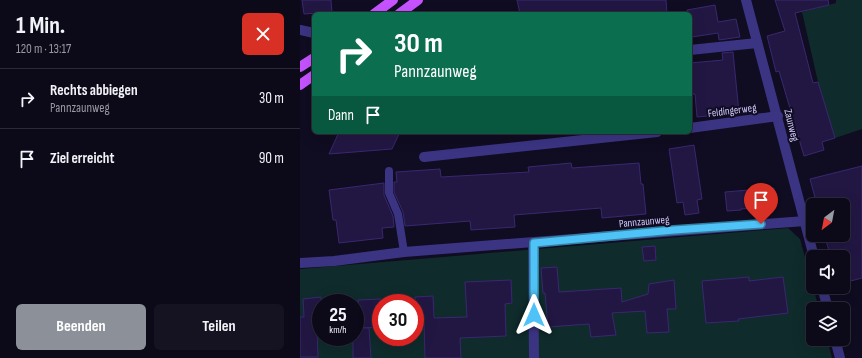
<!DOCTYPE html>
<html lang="de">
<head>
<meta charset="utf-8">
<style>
  :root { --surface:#0c0919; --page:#151222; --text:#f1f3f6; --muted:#9a9aa2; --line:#2c2a38; --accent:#8c9099 }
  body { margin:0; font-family:"Sofia Sans Condensed",sans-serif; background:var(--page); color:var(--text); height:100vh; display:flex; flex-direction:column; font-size:15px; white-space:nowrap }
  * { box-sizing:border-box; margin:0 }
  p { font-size:13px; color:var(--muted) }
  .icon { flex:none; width:22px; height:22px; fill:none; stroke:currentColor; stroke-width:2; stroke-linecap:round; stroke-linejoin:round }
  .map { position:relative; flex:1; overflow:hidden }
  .panel { display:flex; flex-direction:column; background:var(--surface); width:300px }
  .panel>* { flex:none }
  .guide { position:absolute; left:12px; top:12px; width:380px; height:122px; border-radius:6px; box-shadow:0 4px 16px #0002,0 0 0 1px var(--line); background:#0b6e4f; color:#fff; overflow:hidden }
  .needle { width:26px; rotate:212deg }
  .fabs { position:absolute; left:506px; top:198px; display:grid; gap:8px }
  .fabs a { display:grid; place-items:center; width:44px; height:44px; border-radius:6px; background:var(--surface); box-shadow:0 4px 16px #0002,0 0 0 1px var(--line); font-size:20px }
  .speed { position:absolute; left:12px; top:294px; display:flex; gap:8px; font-size:20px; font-weight:700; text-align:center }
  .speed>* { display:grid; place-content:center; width:52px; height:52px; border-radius:50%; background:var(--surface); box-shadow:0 4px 16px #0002,0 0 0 1px var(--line); line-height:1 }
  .speed small { font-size:10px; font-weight:400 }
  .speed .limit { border:6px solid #d22; background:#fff; color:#111 }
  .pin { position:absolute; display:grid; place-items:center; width:34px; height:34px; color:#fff; margin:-41px -17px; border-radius:50% 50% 50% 0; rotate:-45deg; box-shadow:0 0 4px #0007 }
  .pin .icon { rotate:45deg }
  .me { position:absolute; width:44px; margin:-22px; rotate:0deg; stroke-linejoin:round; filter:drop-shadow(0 0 3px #0008) }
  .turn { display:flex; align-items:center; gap:14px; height:84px; padding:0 16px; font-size:18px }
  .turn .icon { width:52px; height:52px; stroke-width:2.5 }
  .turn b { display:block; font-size:28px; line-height:34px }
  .then { display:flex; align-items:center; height:38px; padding:0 16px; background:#0003; gap:8px; font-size:15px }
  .round { display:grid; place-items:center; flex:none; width:42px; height:42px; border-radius:6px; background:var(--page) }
  .summary { display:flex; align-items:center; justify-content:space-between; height:68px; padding:0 16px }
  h1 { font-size:24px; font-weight:700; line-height:30px }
  .cta { display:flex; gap:8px; margin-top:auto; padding:8px 16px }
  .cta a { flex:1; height:46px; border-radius:6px; background:var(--accent); color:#fff; font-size:16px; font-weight:700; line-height:46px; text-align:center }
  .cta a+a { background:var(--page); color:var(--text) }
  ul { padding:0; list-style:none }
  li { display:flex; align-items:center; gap:12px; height:60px; padding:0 16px; border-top:1px solid var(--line) }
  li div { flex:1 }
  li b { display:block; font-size:15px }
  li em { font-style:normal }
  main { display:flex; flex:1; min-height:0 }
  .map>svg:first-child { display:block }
  .green { fill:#0f2b2c; fill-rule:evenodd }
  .building { fill:#221743; stroke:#392870 }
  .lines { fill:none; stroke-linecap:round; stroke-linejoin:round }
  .service { stroke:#3b3483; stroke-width:8 }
  .minor { stroke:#3b3483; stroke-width:10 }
  .primary { stroke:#c653ff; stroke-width:10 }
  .route-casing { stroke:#337fa1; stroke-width:10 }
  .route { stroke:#4fc3f7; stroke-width:7 }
  .labels { text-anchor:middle; stroke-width:4; stroke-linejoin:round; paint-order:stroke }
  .street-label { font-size:11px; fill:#d4ccff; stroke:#100c21 }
</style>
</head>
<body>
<main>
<section class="panel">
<div class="summary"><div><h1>1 Min.</h1><p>120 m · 13:17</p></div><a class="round" style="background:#d93025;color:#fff"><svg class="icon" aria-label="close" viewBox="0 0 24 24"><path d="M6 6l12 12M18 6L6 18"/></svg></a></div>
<ul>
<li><svg class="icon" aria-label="right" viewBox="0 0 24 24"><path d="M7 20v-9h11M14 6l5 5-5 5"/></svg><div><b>Rechts abbiegen</b><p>Pannzaunweg</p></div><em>30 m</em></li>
<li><svg class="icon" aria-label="arrive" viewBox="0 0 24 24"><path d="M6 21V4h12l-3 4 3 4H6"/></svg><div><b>Ziel erreicht</b></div><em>90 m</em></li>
</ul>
<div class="cta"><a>Beenden</a><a>Teilen</a></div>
</section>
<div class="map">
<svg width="562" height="358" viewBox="0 0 562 358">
  <rect width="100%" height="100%" fill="#100c21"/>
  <g class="green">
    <path d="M536,0H562V129L535,138L518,82L502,12L536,3Z"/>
    <path d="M488,228L500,239L519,309H513V339H527L532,358H0V269ZM21,303H55V337H21ZM81,303H115V337H81Z"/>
  </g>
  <g class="building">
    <path d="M2,0H31L32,12L4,14Z"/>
    <path d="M217,0H366L367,14H220Z"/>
    <path d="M475,0H528L529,5L495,13L513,83L518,82L535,138L522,142L524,150L504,156L479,71L476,72L467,36L485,31Z"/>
    <path d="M415,5L418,22L436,19L440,37L419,40L418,33L392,37L390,24V14H388L387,10Z"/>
    <path d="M433,52L439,113L397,117L395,94H390V63L423,60L422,53Z"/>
    <path d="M39,132H100L92,149L29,154Z"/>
    <path d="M394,145L402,199L397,200L399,213L385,215L383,202L377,203L369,149Z"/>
    <path d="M271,163L272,168L339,163L341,184H343L346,214L302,218L301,208L214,215L215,227L171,230L170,221L105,226L103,212L94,192V182H97L96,172L140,169L141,177L229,172L228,167Z"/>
    <path d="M562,166V278L543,283V257H531L526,241L543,236V205H517L510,179Z"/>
    <path d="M84,183V195L93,216L94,227L82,228L83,238L39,243L36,220H33L29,190Z"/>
    <path d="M474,188L475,206L441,209V210L427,211L425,192L449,190L450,193Z"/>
    <path d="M355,246L356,260L344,261L342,247Z"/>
    <path d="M257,267L259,292L321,288L322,302L348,294L349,284L374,280L376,309H367L369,332L347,333L345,311L312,313L316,335L291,337L289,324L248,327L245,293H243L241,268Z"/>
    <path d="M449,277V281L483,277L488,313L438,319L439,321L406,323L402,281Z"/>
    <path d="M211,280L212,303L205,304L206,336L160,338L161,358H125L124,322L115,323V297L133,296L134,318L167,317L165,282Z"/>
    <path d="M21,297V328L17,329L18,357H0V317H4L3,299Z"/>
    <path d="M81,299V327L60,328L58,300Z"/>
    <path d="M55,328H69L71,358H53V337H55Z"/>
  </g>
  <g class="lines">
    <path class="service" d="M89,171V193L98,214L104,252"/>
    <g class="minor">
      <path d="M446,0L514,257"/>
      <path d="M0,30L14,33"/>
      <path d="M390,50L457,43"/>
      <path d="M390,128L478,116"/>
      <path d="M124,157L357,132"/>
      <path d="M233,243L234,358"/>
      <path d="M0,263L34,261L104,252L505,221"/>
      <path d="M522,287L528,309"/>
      <path d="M535,339L540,358"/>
    </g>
    <g class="primary">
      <path d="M74,14L93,0"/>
      <path d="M99,14L118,0"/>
      <path d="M0,67L14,58"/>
      <path d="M0,85L14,75"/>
    </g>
  </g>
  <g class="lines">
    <defs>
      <path id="route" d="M234,315V243L374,230L461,224"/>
    </defs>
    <use href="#route" class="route-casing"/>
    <use href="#route" class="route"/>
  </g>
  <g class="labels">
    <g class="street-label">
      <text transform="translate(432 110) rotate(-7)" y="4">Feldingerweg</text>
      <text transform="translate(492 125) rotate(76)" y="4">Zaunweg</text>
      <text transform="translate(344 221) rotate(-5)" y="4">Pannzaunweg</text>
    </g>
  </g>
</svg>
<div class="fabs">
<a><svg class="needle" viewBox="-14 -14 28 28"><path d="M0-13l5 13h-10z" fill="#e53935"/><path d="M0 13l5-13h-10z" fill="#9a9aa2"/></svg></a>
<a><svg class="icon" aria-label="sound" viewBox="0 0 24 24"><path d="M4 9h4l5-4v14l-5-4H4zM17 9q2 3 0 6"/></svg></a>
<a><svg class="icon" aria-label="layers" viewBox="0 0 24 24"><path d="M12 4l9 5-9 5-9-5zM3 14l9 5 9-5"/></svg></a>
</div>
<div class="speed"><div>25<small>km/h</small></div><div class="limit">30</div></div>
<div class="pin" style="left:461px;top:224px;background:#d93025"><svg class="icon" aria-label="arrive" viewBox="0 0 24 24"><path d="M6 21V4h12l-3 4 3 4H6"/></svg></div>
<svg class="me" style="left:234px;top:315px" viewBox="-20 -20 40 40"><path d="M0-17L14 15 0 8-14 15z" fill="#4fc3f7" stroke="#fff" stroke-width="4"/></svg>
<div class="guide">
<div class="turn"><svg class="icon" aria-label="right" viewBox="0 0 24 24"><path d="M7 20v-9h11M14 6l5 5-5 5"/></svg><div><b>30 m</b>Pannzaunweg</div></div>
<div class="then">Dann<svg class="icon" aria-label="arrive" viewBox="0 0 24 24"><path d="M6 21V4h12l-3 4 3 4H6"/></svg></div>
</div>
</div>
</main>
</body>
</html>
